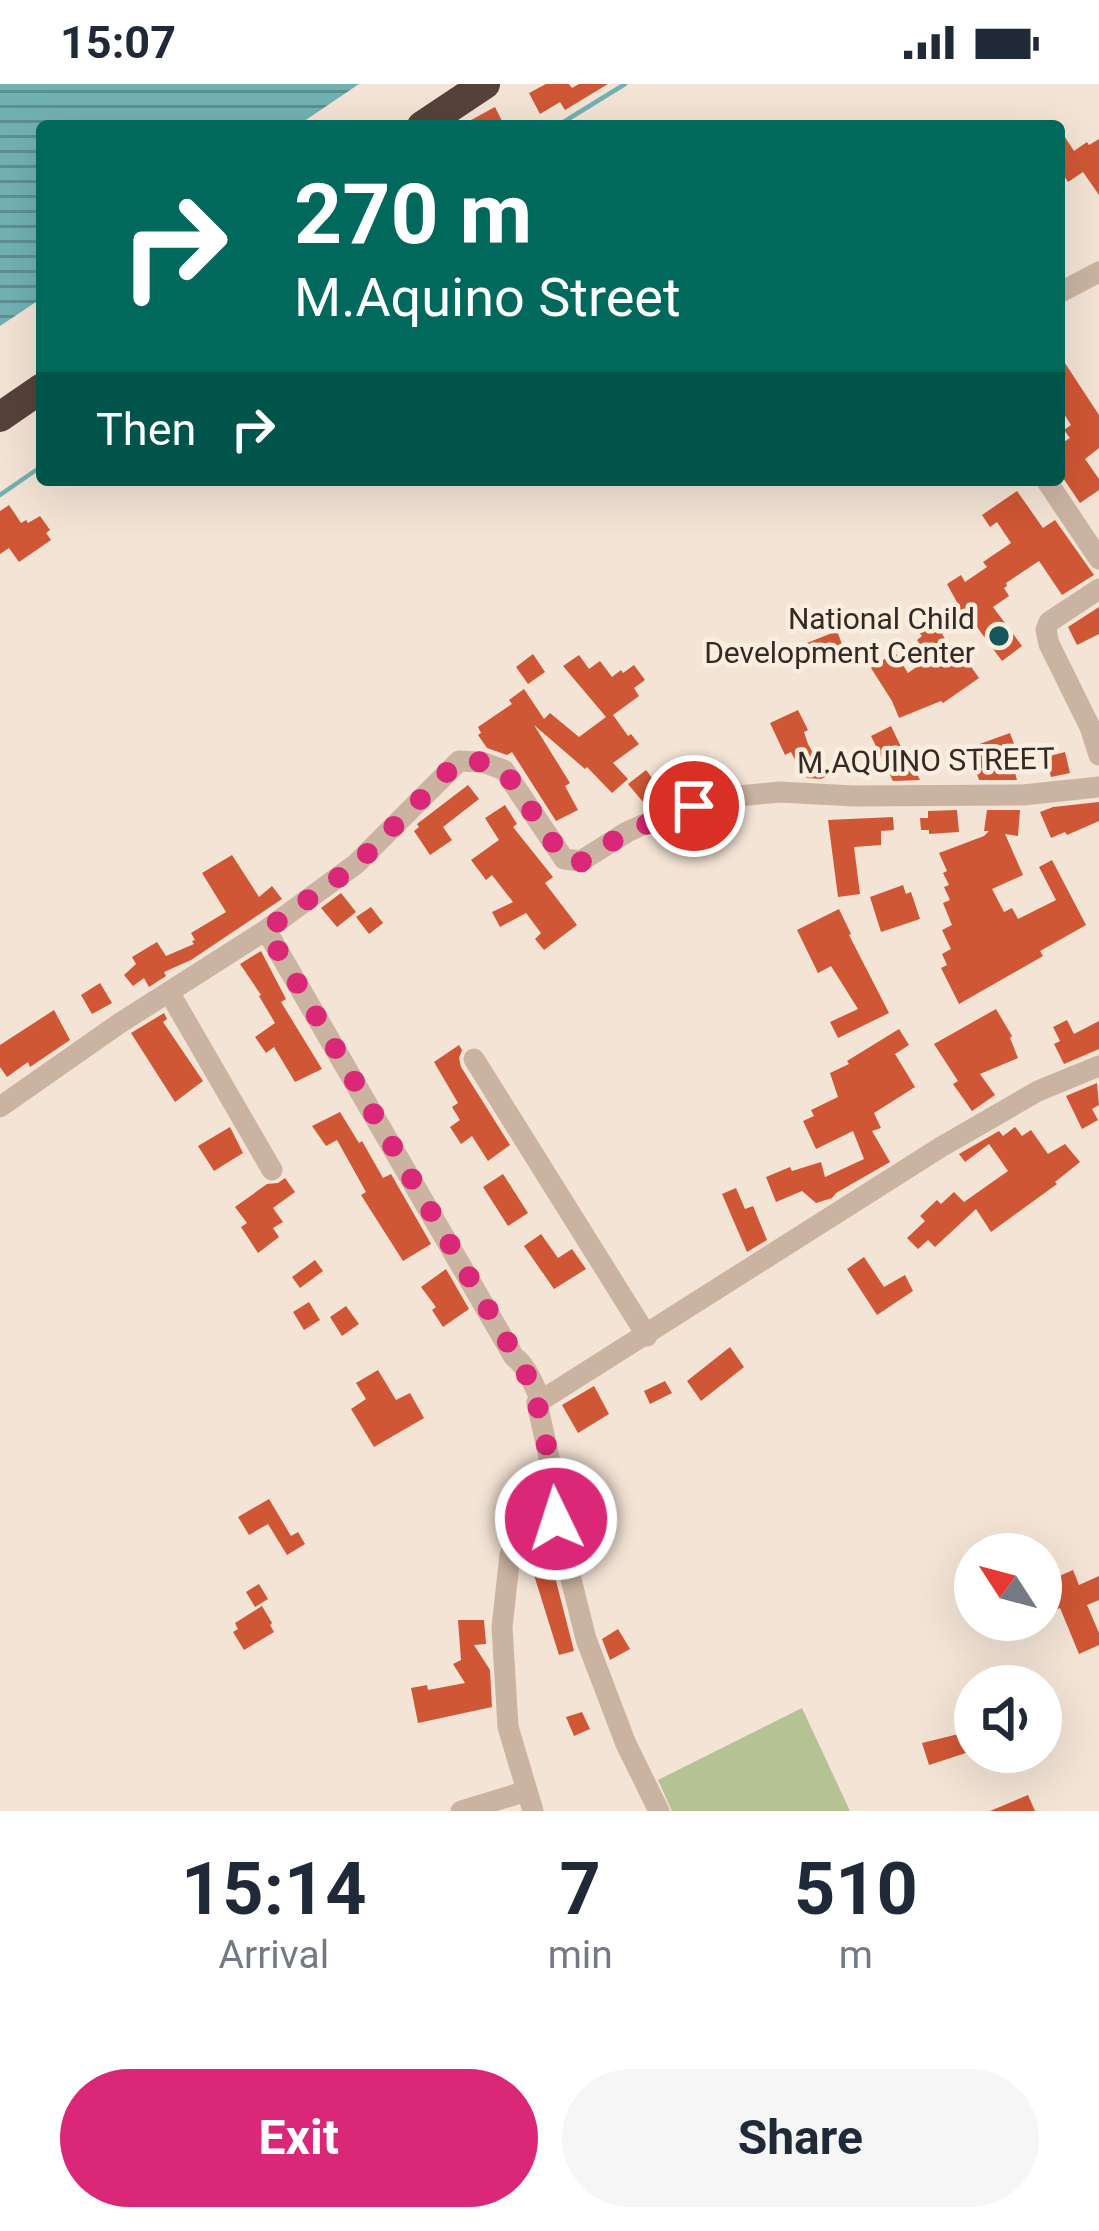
<!DOCTYPE html>
<html lang="en">
<head>
<meta charset="utf-8">
<style>
  :root { --surface:#fff; --page:#f6f6f7; --text:#1f2937; --muted:#747a83; --accent:#db2777 }
  body { margin:0; font-family:Roboto,sans-serif; background:var(--page); color:var(--text); height:100vh; display:flex; flex-direction:column; font-size:45px; white-space:nowrap }
  * { box-sizing:border-box; margin:0 }
  p { font-size:39px; color:var(--muted) }
  .icon { flex:none; width:66px; height:66px; fill:none; stroke:currentColor; stroke-width:2; stroke-linecap:round; stroke-linejoin:round }
  .map { position:relative; height:1727px; overflow:hidden }
  .panel { display:flex; flex-direction:column; background:var(--surface); flex:1 }
  .panel>* { flex:none }
  .banner { position:absolute; left:36px; top:36px; width:1029px; height:366px; border-radius:12px; box-shadow:0 12px 48px #0002; background:#00695c; color:#fff; overflow:hidden }
  .needle { width:78px; rotate:306deg }
  .controls { position:absolute; left:954px; top:1449px; display:grid; gap:24px }
  .controls a { display:grid; place-items:center; width:108px; height:108px; border-radius:50%; background:var(--surface); box-shadow:0 12px 48px #0002; font-size:60px }
  .pin { position:absolute; display:grid; place-items:center; width:102px; height:102px; color:#fff; margin:-51px; border:6px solid #fff; border-radius:50%; box-shadow:0 3px 12px #0007 }
  .me { position:absolute; width:132px; margin:-66px; rotate:356deg; stroke-linejoin:round; filter:drop-shadow(0 0 9px #0008) }
  .turn { display:flex; align-items:center; gap:42px; height:252px; padding:0 60px; font-size:54px }
  .turn .icon { width:156px; height:156px; stroke-width:2.5 }
  .turn b { display:block; font-size:84px; line-height:102px }
  .then { display:flex; align-items:center; height:114px; padding:0 60px; background:#0003; gap:24px; font-size:45px }
  .eta { display:flex; justify-content:space-evenly; align-items:center; height:204px; text-align:center }
  .eta b { font-size:72px; font-weight:700; line-height:84px }
  .primary-button { display:flex; gap:24px; margin-top:auto; padding:24px 60px }
  .primary-button a { flex:1; height:138px; border-radius:72px; background:var(--accent); color:#fff; font-size:48px; font-weight:700; line-height:138px; text-align:center }
  .primary-button a+a { background:var(--page); color:var(--text) }
  .status { display:flex; justify-content:space-between; align-items:center; height:84px; padding:0 60px; background:var(--surface); direction:ltr }
  .status svg { height:33px; fill:currentColor }
  .map>svg:first-child { display:block }
  .grass { fill:#b4c294 }
  .water { fill:url(#water-rules) }
  .lines { fill:none; stroke-linecap:round; stroke-linejoin:round }
  .stream { stroke:#72b1b2; stroke-width:4.5 }
  .building { fill:#d05735 }
  .minor { stroke:#cbb3a1; stroke-width:21 }
  .highway { stroke:#56423a; stroke-width:30 }
  .route { stroke:#db2777; stroke-width:21; stroke-dasharray:0 37.8 }
  .poi-dot { fill:#175659; stroke:#faeee1; stroke-width:4.5 }
  .labels { text-anchor:middle; stroke-width:9; stroke-linejoin:round; paint-order:stroke }
  .poi-label { font-size:30px; fill:#352924; stroke:#faeee1; text-anchor:end }
  .street-label { font-size:30px; fill:#352924; stroke:#faeee1 }
</style>
</head>
<body>
<div class="status"><b>15:07</b><svg viewBox="0 0 49 12"><path d="M0 12V9h3v3zM5 12V6h3v6zM10 12V3h3v9zM15 12V0h3v12zM26 1h20v11H26zM47 4h2v5h-2z"/></svg></div>
<div class="map">
<svg width="1099" height="1727" viewBox="0 0 1099 1727">
  <defs>
    <pattern id="water-rules" width="6" height="5" patternUnits="userSpaceOnUse" patternTransform="scale(3)"><rect width="6" height="5" fill="#72b1b2"/><path d="M0 2.5h6" fill="none" stroke="#5e9091"/></pattern>
  </defs>
  <rect width="100%" height="100%" fill="#f3e4d5"/>
  <path class="grass" d="M802,1624L850,1727H672L658,1696Z"/>
  <path class="water" d="M0,0H359L297,42H42V214L0,242Z"/>
  <g class="lines">
    <g class="stream">
      <path d="M557,42L625,0"/>
      <path d="M0,411L42,382"/>
    </g>
  </g>
  <g class="building">
    <path d="M546,0H569L572,4L579,0H608L565,26L560,18L540,30L529,9Z"/>
    <path d="M495,23L502,37L492,42H460Z"/>
    <path d="M1059,44L1074,67L1087,58L1089,61L1099,55V111L1083,88L1068,98L1059,84Z"/>
    <path d="M1059,270L1099,331V364L1085,375L1099,395V406L1080,419L1059,388V361L1070,354L1064,346L1071,341L1059,322Z"/>
    <path d="M1017,407L1043,444L1055,436L1094,491L1062,511L1039,477L1006,499L1007,502L1004,504L1009,512L993,523L1022,562L1002,577L974,539L971,541L966,533L942,550L955,571L960,567L979,594L943,619L941,617L899,634L892,617L871,584L895,568L908,589L929,574L917,556L922,552L917,545L931,535L934,538L958,520L947,500L961,491L965,498L987,483L983,478L1011,459L997,438L990,443L982,431Z"/>
    <path d="M9,421L21,439L26,436L28,439L40,432L50,446L46,449L51,456L19,478L9,464L0,470V427Z"/>
    <path d="M1099,523V550L1077,561L1068,543Z"/>
    <path d="M837,547L842,560L790,575L787,567Z"/>
    <path d="M533,570L545,588L528,600L516,583Z"/>
    <path d="M579,571L589,585L600,577L612,593L621,586L623,589L634,581L645,596L634,604L639,612L613,631L628,652L631,650L639,660L613,679L628,695L612,709L587,683L585,685L534,641L570,699L565,702L578,726L556,737L512,668L507,671L487,664L478,651L481,649L478,643L512,620L509,616L524,605L544,635L550,629L579,653L606,633L563,582Z"/>
    <path d="M798,626L808,646L804,648L808,660L820,682L823,681L829,691L821,695L807,694L805,690L803,691L791,668L785,671L770,639Z"/>
    <path d="M891,642L903,667L905,666L920,696L893,697L871,652Z"/>
    <path d="M1010,649L1018,671L1011,673L1017,696H979L976,687L982,686L974,662Z"/>
    <path d="M1065,668L1070,689L1051,693L1046,673Z"/>
    <path d="M646,686L666,712L657,719L654,720L649,713L643,718L628,700Z"/>
    <path d="M468,701L479,715L443,743L452,756L430,771L414,747L419,743L417,740Z"/>
    <path d="M1099,718V737L1067,751L1065,748L1051,754L1040,728L1053,723Z"/>
    <path d="M505,721L517,740L513,743L553,793L545,799L577,841L544,866L535,855L541,849L526,829L500,843L492,828L513,818L492,791L486,796L471,776L499,756L485,734Z"/>
    <path d="M957,726L959,748L929,750V746H921L920,734H928V727Z"/>
    <path d="M987,726H1020L1018,752L1005,750L1023,791L992,805L1004,828L1012,824L1018,835L1056,816L1039,783L1052,776L1086,841L1040,867L1043,872L959,920L941,884L947,881L942,870L951,865L942,846L952,841L943,819L950,816L944,803L949,801L943,789L947,787L939,769L984,752L989,747H984Z"/>
    <path d="M893,733L894,746L881,747V761L854,763L860,810L838,813L828,736Z"/>
    <path d="M232,771L259,813L272,802L282,815L191,876L164,888L166,892L149,903L144,894L133,902L124,891L136,880L132,873L157,858L166,872L194,860L192,857L195,856L191,849L226,828L202,789Z"/>
    <path d="M903,801L906,810L911,808L920,835L881,848L870,813Z"/>
    <path d="M341,809L356,828L337,843L321,824Z"/>
    <path d="M371,823L383,839L369,850L356,833Z"/>
    <path d="M839,825L851,850L849,851L889,929L838,954L830,938L858,925L831,882L818,889L797,846Z"/>
    <path d="M261,867L286,915L281,918L322,985L295,998L274,963L266,969L255,953L275,939L259,912L261,911L240,880Z"/>
    <path d="M100,899L112,919L92,930L81,911Z"/>
    <path d="M996,925L1012,952L1010,954L1018,974L980,990L995,1011L972,1027L953,1000L958,997L934,960Z"/>
    <path d="M54,926L70,956L30,983L28,978L7,993L0,983V961Z"/>
    <path d="M164,929L167,935L163,938L203,997L175,1018L131,949Z"/>
    <path d="M1067,936L1074,950L1099,937V965L1064,980L1054,960L1060,957L1053,943Z"/>
    <path d="M899,945L909,961L895,970L915,1003L874,1029L881,1044L872,1047L890,1078L836,1109L832,1114L816,1119L802,1107L776,1118L766,1093L790,1083L792,1087L821,1078L825,1093L864,1075L853,1047L816,1065L803,1037L814,1032L811,1026L838,1013L830,989L849,980L847,977Z"/>
    <path d="M459,961L462,966L459,974L461,983L510,1061L488,1077L472,1052L461,1060L450,1043L460,1036L452,1023L458,1019L434,978Z"/>
    <path d="M1097,999L1099,1021L1092,1025L1098,1036L1082,1045L1066,1012Z"/>
    <path d="M340,1028L359,1059L362,1057L383,1094L391,1090L431,1160L403,1177L361,1111L366,1108L337,1056L326,1062L312,1042Z"/>
    <path d="M230,1043L243,1069L214,1087L198,1062Z"/>
    <path d="M1015,1043L1022,1052L1031,1046L1048,1070L1065,1060L1080,1078L1055,1098L1057,1100L991,1148L976,1125L935,1163L928,1156L918,1165L907,1154L925,1137L920,1132L937,1116L941,1120L954,1108L964,1118L1008,1087L989,1060L965,1078L959,1070L999,1047L1003,1052Z"/>
    <path d="M503,1090L528,1129L508,1142L483,1103Z"/>
    <path d="M285,1094L295,1108L273,1124L283,1138L273,1144L279,1153L258,1169L241,1143L247,1139L235,1123L267,1100L278,1099Z"/>
    <path d="M736,1104L745,1125L753,1122L767,1156L747,1168L722,1110Z"/>
    <path d="M541,1150L558,1174L572,1165L586,1185L554,1205L524,1162Z"/>
    <path d="M864,1173L884,1203L905,1191L913,1207L877,1231L847,1185Z"/>
    <path d="M315,1176L323,1187L300,1204L292,1193Z"/>
    <path d="M446,1185L469,1225L443,1243L432,1226L436,1223L421,1203Z"/>
    <path d="M309,1218L320,1236L304,1246L293,1228Z"/>
    <path d="M346,1222L359,1240L342,1252L330,1233Z"/>
    <path d="M730,1263L744,1283L701,1317L687,1297Z"/>
    <path d="M378,1286L396,1316L410,1309L424,1334L374,1363L351,1325L366,1315L356,1299Z"/>
    <path d="M665,1297L672,1309L650,1320L644,1307Z"/>
    <path d="M594,1302L609,1330L578,1349L562,1321Z"/>
    <path d="M269,1415L291,1452L298,1448L305,1460L287,1471L268,1440L249,1451L238,1433Z"/>
    <path d="M546,1458L574,1567L559,1571L534,1491L525,1484L530,1479L525,1474L527,1469Z"/>
    <path d="M1073,1486L1079,1501L1099,1492V1516L1087,1521L1099,1549V1561L1079,1570L1060,1524L1041,1532V1500Z"/>
    <path d="M259,1500L268,1515L255,1523L246,1508Z"/>
    <path d="M262,1522L272,1539L270,1541L274,1548L244,1566L233,1548L238,1545L235,1539Z"/>
    <path d="M458,1536H484L486,1560L474,1561L490,1586L492,1623L418,1639L411,1604L427,1601L428,1606L465,1599L453,1580L461,1576Z"/>
    <path d="M618,1545L630,1565L610,1576L602,1555Z"/>
    <path d="M582,1628L590,1645L574,1652L566,1633Z"/>
    <path d="M975,1646V1666L929,1681L922,1659Z"/>
    <path d="M1028,1711L1035,1727H990Z"/>
  </g>
  <g class="lines">
    <g class="minor">
      <path d="M1059,209L1099,188"/>
      <path d="M1046,396L1099,475"/>
      <path d="M1099,505L1049,538L1046,546L1049,560L1090,643L1099,671"/>
      <path d="M266,846L514,1273C527,1282 533,1300 540,1314L537,1319"/>
      <path d="M169,908L272,1086"/>
      <path d="M474,975L647,1252"/>
      <path d="M0,1023L120,939L266,846L356,780L459,677L482,678L504,686L564,775L581,777L627,748L658,734L738,712L780,708L853,712L1023,711L1099,703"/>
      <path d="M461,1727L527,1707"/>
      <path d="M533,1727L508,1643L502,1543L510,1471L514,1460L522,1454L556,1435"/>
      <path d="M659,1727L626,1660L586,1555L556,1435L558,1414L537,1319L941,1063L1038,1007L1099,982"/>
    </g>
    <g class="highway">
      <path d="M422,42L485,0"/>
      <path d="M0,333L42,304"/>
    </g>
  </g>
  <g class="lines">
    <path class="route" d="M556,1435L558,1414L537,1319L540,1314L266,846L356,781L459,676L482,678L504,686L564,775L581,778L627,748L694,722"/>
  </g>
  <circle class="poi-dot" cx="999" cy="552" r="12"/>
  <g class="labels">
    <g class="poi-label">
      <text x="975" y="545">National Child<tspan x="975" dy="34">Development Center</tspan></text>
    </g>
    <g class="street-label">
      <text transform="translate(926 677) rotate(-1)" y="10">M.AQUINO STREET</text>
    </g>
  </g>
</svg>
<div class="controls">
<a><svg class="needle" viewBox="-14 -14 28 28"><path d="M0-13l5 13h-10z" fill="#e53935"/><path d="M0 13l5-13h-10z" fill="#747a83"/></svg></a>
<a><svg class="icon" aria-label="sound" viewBox="0 0 24 24"><path d="M4 9h4l5-4v14l-5-4H4zM17 9q2 3 0 6"/></svg></a>
</div>
<div class="pin" style="left:694px;top:722px;background:#d93025"><svg class="icon" aria-label="arrive" viewBox="0 0 24 24"><path d="M6 21V4h12l-3 4 3 4H6"/></svg></div>
<svg class="me" style="left:556px;top:1435px" viewBox="-20 -20 40 40"><circle r="17" fill="#db2777" stroke="#fff" stroke-width="3"/><path d="M0-11L8 9 0 5-8 9z" fill="#fff"/></svg>
<div class="banner">
<div class="turn"><svg class="icon" aria-label="right" viewBox="0 0 24 24"><path d="M7 20v-9h11M14 6l5 5-5 5"/></svg><div><b>270 m</b>M.Aquino Street</div></div>
<div class="then">Then<svg class="icon" aria-label="right" viewBox="0 0 24 24"><path d="M7 20v-9h11M14 6l5 5-5 5"/></svg></div>
</div>
</div>
<section class="panel">
<div class="eta">
<div><b>15:14</b><p>Arrival</p></div>
<div><b>7</b><p>min</p></div>
<div><b>510</b><p>m</p></div>
</div>
<div class="primary-button"><a>Exit</a><a>Share</a></div>
</section>
</body>
</html>
